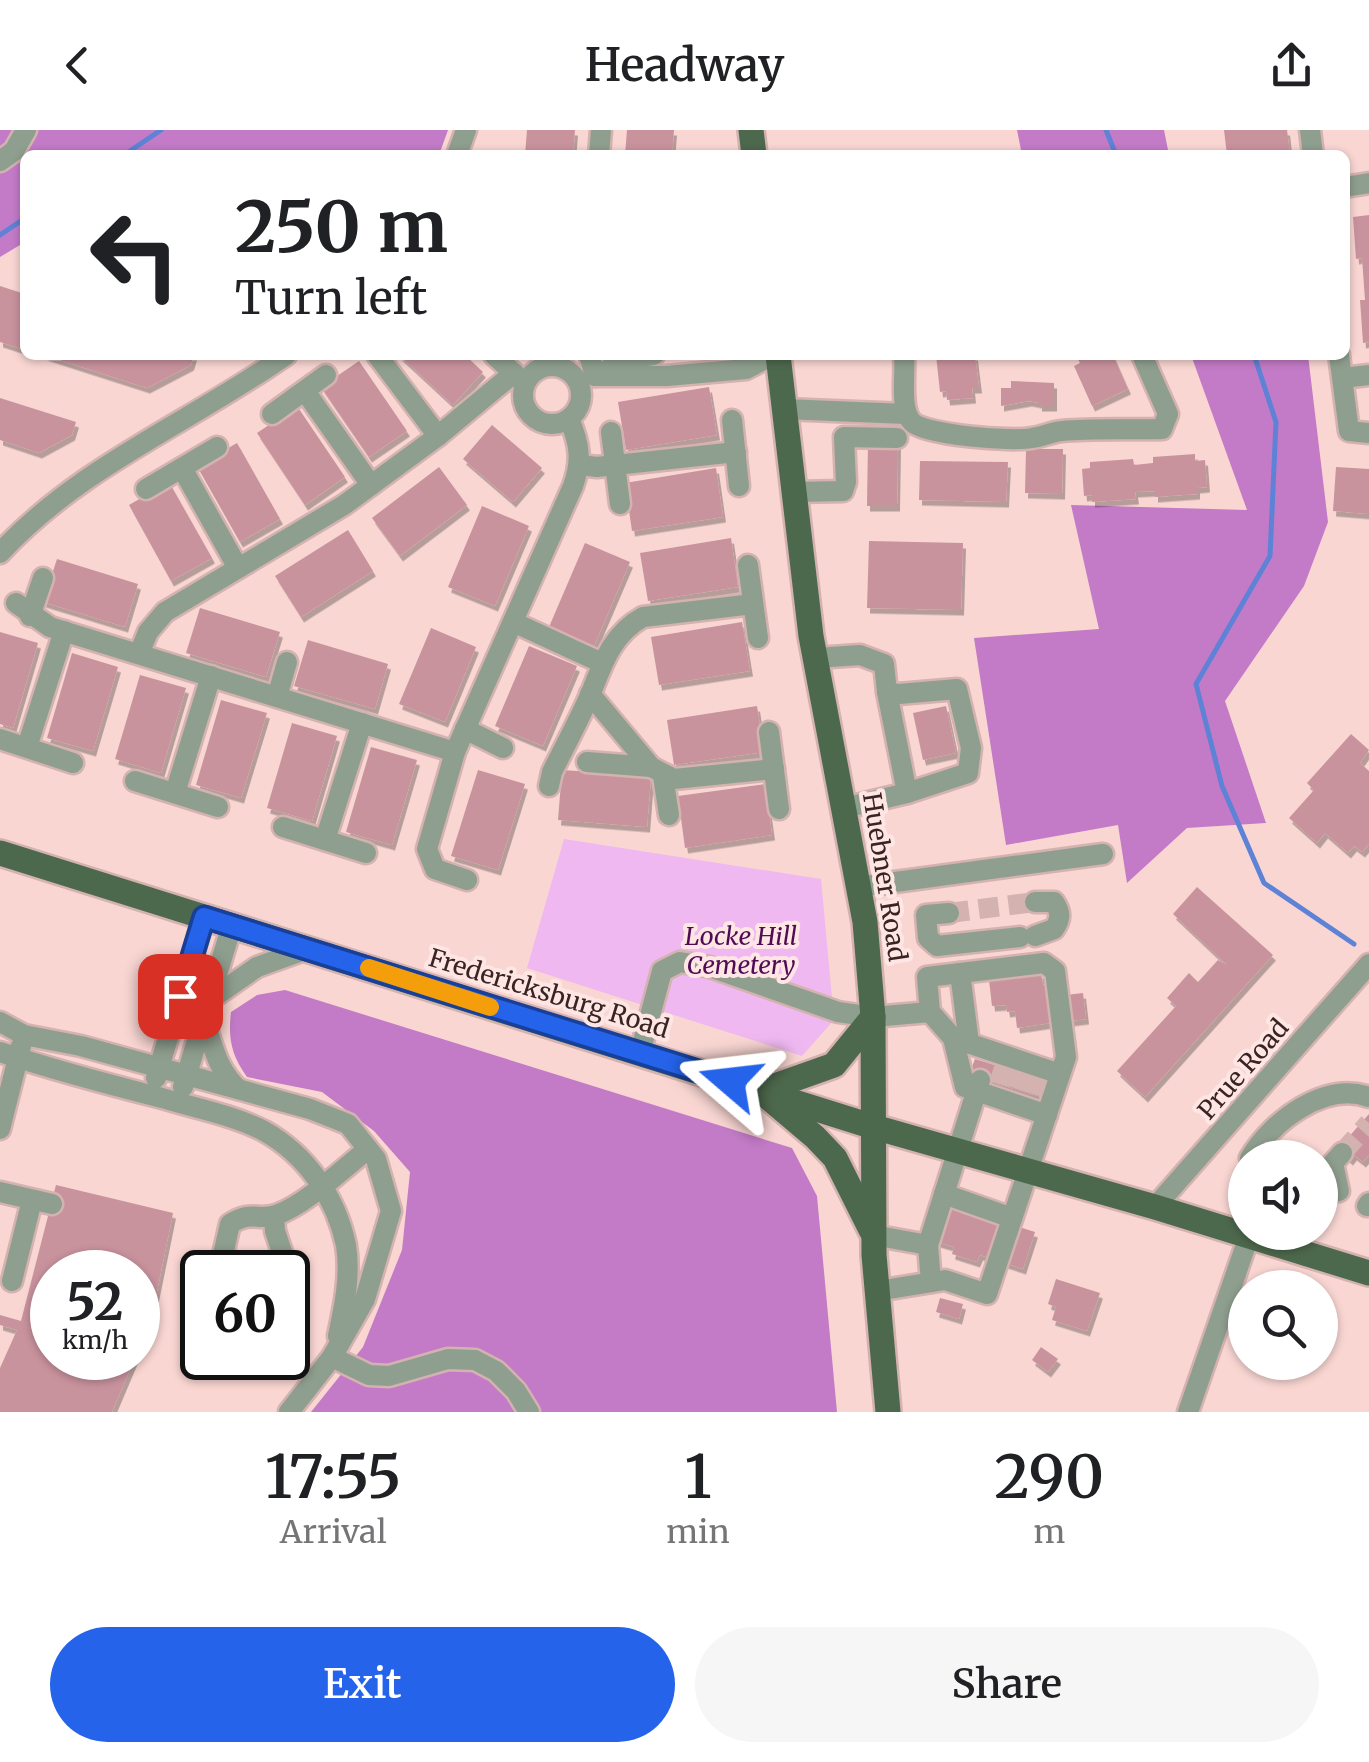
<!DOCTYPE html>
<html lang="en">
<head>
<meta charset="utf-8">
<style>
  :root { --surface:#fff; --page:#f6f6f6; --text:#202124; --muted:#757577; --accent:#2563eb }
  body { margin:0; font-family:Merriweather,serif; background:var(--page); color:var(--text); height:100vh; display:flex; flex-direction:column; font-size:38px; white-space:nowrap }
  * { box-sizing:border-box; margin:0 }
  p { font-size:32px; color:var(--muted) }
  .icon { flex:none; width:55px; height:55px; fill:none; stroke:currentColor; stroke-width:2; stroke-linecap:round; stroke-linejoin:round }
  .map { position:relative; height:1282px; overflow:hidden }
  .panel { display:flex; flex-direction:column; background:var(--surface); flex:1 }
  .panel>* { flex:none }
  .hud { position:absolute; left:20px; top:20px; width:1330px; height:210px; border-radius:15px; box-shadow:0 2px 8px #0004; background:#fff; color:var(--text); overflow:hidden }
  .tools { position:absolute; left:1228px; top:1010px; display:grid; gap:20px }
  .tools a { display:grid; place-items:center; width:110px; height:110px; border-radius:50%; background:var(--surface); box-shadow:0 2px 8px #0004; font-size:50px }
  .speed { position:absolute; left:30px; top:1120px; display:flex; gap:20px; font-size:50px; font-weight:700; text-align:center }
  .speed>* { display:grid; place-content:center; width:130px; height:130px; border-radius:50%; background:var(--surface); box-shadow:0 2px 8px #0004; line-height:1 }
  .speed small { font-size:25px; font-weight:400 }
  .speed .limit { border:5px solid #111; border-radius:15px; background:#fff; color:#111 }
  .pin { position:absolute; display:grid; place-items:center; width:85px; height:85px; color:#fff; margin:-42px; border-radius:20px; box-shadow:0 5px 15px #0006 }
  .me { position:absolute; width:110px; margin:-55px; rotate:287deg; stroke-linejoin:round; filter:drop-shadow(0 0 8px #0008) }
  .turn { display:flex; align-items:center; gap:35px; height:210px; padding:0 50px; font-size:45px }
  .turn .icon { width:130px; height:130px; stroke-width:2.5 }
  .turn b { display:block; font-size:70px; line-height:85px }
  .eta { display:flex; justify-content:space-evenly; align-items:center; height:170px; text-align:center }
  .eta b { font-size:60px; font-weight:600; line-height:70px }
  .button { display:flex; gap:20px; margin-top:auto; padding:20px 50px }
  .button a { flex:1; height:115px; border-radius:60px; background:var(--accent); color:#fff; font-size:40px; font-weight:600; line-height:115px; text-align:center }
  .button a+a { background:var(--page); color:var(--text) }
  header { display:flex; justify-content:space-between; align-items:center; height:130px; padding:0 50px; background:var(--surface); font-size:45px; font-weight:600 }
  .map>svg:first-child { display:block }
  .green { fill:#efb8f1 }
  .forest { fill:#c37bc7 }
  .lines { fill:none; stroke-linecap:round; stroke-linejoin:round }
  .stream { stroke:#5e82d6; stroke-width:5 }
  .building { fill:#c9939e; filter:url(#shadow) }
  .minor-tunnel { stroke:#d3b2af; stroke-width:20; stroke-dasharray:20 10; stroke-linecap:butt }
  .minor-casing { stroke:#d3b2af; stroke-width:25 }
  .major-casing { stroke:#d3b2af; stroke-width:30 }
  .minor { stroke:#8f9f8f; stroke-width:20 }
  .major { stroke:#4d694d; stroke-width:25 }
  .route-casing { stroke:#184099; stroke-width:25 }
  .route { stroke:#2563eb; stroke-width:18 }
  .slow { stroke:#f59e0b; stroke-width:18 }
  .labels { text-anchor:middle; stroke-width:8; stroke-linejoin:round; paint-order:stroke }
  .street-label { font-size:25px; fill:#392422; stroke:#fee6e4 }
  .park-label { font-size:25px; font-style:italic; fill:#4f0b54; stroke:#fee6e4 }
</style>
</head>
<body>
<header><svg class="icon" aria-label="back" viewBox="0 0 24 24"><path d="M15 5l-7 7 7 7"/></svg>Headway<svg class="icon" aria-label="share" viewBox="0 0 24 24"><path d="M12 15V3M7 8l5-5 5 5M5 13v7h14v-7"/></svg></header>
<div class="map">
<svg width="1369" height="1282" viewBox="0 0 1369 1282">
  <defs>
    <filter id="shadow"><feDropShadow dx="3" dy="5.5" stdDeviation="0" flood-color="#0004"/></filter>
  </defs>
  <rect width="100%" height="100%" fill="#f9d6d2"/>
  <path class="green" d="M564,709L821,749L834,890L802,926L527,838Z"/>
  <g class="forest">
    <path d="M0,0H448L439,25H25V112L0,127Z"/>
    <path d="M1017,0H1164L1169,25H1022Z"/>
    <path d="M1191,225H1308L1328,392L1304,456L1225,571L1266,693L1187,698L1127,753L1118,695L1006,715L974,508L1099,499L1071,375L1247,380Z"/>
    <path d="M285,860L792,1018L817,1066L837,1282H311L363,1217L402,1120L410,1042L374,1001L322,962L247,947C231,925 228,908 231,882L257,865Z"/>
  </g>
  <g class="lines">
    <g class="stream">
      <path d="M1106,0L1116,25"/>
      <path d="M124,25L161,0"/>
      <path d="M0,105L25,88"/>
      <path d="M1254,225L1276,292L1270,426L1196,554L1222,656L1264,753L1354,814"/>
    </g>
  </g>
  <g class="building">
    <path d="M527,0H575L573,25H525Z"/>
    <path d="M627,0H674L672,25H625Z"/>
    <path d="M1224,0H1287L1290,25H1227Z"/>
    <path d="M1369,85V212L1363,213L1360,170H1365L1362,128L1356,129L1353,87Z"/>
    <path d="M0,156L25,164V220L0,212Z"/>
    <path d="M44,225H194L191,235L147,258Z"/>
    <path d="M399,225H465L483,242L453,275Z"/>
    <path d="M936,225H975L979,258H972L973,268L947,270L946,261L940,262Z"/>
    <path d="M1076,225H1113L1128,259L1092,276L1074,236L1080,233Z"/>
    <path d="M359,231L407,301L369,327L321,257Z"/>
    <path d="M1011,251L1054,253V276H1039V273L1029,271L1001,276V258H1011Z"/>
    <path d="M709,257L717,305L626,320L618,272Z"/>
    <path d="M0,268L76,292L72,305L39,323L0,310Z"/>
    <path d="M297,276L345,347L305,375L257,303Z"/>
    <path d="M492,295L542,338L513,372L463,329Z"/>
    <path d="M868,311H898L897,376H867Z"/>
    <path d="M237,313L280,389L240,412L197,336Z"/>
    <path d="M1026,319H1063L1062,364L1025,363Z"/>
    <path d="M1195,324V331L1205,330L1207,357L1197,358V364L1155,367V361L1135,362L1136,369L1092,372V365L1084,366L1082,339L1090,338V332L1133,329L1134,335L1153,333V327Z"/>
    <path d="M920,331L1008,332L1006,372L919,370Z"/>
    <path d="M439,337L467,375L400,426L372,388Z"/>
    <path d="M1336,337L1369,339V384L1333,381Z"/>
    <path d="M716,338L723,387L632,401L625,353Z"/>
    <path d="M169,352L212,428L171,451L129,375Z"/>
    <path d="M482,376L529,396L495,476L448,457Z"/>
    <path d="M348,400L373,441L301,487L275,446Z"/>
    <path d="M731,408L738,457L648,471L640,423Z"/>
    <path d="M869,411L963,413L961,480L867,478Z"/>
    <path d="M585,413L630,432L594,516L549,497Z"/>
    <path d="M57,429L138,454L125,497L43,472Z"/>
    <path d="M200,478L280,502L266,547L186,523Z"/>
    <path d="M742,492L750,541L659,555L651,507Z"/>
    <path d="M431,498L476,517L445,592L399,574Z"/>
    <path d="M0,502L38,513L13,598L0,594Z"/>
    <path d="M308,510L388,534L375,579L294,556Z"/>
    <path d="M529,516L577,536L543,616L495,596Z"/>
    <path d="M72,523L118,537L93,621L47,608Z"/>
    <path d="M140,545L186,558L161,643L115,629Z"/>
    <path d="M221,570L267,583L241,668L196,655Z"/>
    <path d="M757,576L764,622L674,635L667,590Z"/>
    <path d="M946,576L956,623L923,630L913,583Z"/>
    <path d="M292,593L337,606L312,691L267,678Z"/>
    <path d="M1351,604L1369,620L1360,633L1369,641V714L1362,722L1354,716L1348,723L1325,703L1317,713L1289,688L1314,660L1307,653Z"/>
    <path d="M371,617L417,630L392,715L346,702Z"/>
    <path d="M478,640L525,654L498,740L451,726Z"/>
    <path d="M562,640L651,646L647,697L558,690Z"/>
    <path d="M765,654L772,705L685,718L678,666Z"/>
    <path d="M1197,757L1273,825L1145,967L1117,941L1176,876L1167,868L1189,843L1198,852L1218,830L1227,835L1173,784Z"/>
    <path d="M1041,843L1043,855L1046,854L1051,893L1017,898L1015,881L1007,882L1006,875L992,876L989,850L996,849V845Z"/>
    <path d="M1083,863L1086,889L1070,891L1066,865Z"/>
    <path d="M975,929L1053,953L1048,969L969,945Z"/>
    <path d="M1369,984V1025L1363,1032L1354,1025L1350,1030L1338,1019Z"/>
    <path d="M56,1055L173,1083L156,1166L138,1222V1142H52V1228H135L112,1282H0V1238L17,1200L0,1195V1185L21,1191Z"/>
    <path d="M936,1071L1035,1102L1023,1139L980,1125L977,1132L952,1124L954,1117L924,1108Z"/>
    <path d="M1056,1149L1100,1163L1087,1201L1052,1190L1056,1177L1048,1174Z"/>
    <path d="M940,1168L963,1174L959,1189L936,1182Z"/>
    <path d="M1041,1217L1058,1229L1048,1242L1032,1230Z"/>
  </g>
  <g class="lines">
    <g class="minor-tunnel">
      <path d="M949,783L1035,772"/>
      <path d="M999,954L1004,938"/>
      <path d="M1017,959L1022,943"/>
      <path d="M1033,964L1038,948"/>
      <path d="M1342,1023L1369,993"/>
    </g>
    <defs>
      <g id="minor">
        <path d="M1310,0L1313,25"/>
        <path d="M457,25L466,0"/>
        <path d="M599,25L601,0"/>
        <path d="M0,31L14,21L26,0"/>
        <path d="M1345,57L1369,53"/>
        <path d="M377,225L438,306"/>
        <path d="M494,225L520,249"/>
        <path d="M589,225L595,246"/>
        <path d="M904,225C906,244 899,279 912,292C924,305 1012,312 1032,308C1042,307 1051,302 1062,301C1095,298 1129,300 1162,299L1168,284L1142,225"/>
        <path d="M1339,225L1349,301L1369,303"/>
        <circle cx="552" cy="265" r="29"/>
        <path d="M599,244L629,229L654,225"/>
        <path d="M595,246H667L746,239L773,225"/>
        <path d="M1343,248L1369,245"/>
        <path d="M305,261L371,355"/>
        <path d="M784,279L906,284"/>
        <path d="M272,284L326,245"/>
        <path d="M732,290L739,356"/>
        <path d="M611,302L620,374"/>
        <path d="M580,335L597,337L736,322"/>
        <path d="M182,338L238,438"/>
        <path d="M146,359L217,317"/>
        <path d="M794,362L843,361L846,352L844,307L897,308"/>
        <path d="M0,423C80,336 191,292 286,225"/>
        <path d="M748,435L758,508"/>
        <path d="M16,473L50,497L455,622"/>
        <path d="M30,486L43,448"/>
        <path d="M513,492L602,533"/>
        <path d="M139,524L148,502L165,482L344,375L438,306L514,243"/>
        <path d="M816,528L860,525L884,534L887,562L899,564L957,559L971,618L968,643L907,663L844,678"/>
        <path d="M887,562L907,663"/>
        <path d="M590,564L651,637L674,649L774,639"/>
        <path d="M277,567L287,532"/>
        <path d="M465,599L503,618"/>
        <path d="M769,602L779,679"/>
        <path d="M0,609L73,633"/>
        <path d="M27,617L64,501"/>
        <path d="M587,632L651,637"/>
        <path d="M663,646L669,685"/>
        <path d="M135,651L218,677"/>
        <path d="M549,656L552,642C565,616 579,590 591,563C603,533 612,504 643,487L753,474"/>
        <path d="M175,663L211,546"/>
        <path d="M283,697L366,723"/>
        <path d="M325,710L362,593"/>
        <path d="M467,750L435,739L427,719L455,622L573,356C582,331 580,314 569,289"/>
        <path d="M858,757L1103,724"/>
        <path d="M1035,772H1054C1061,782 1061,789 1054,799L1035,806"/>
        <path d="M949,783L926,785L928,808L937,816L1020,807"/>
        <path d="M960,843L969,913"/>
        <path d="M211,869L257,837L307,819"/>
        <path d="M204,891C214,918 217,939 238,959"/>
        <path d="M0,892L24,905L81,916L310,979L348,994L376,1029L391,1081L365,1169L332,1227L289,1282"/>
        <path d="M953,908L1060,944"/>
        <path d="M0,922C53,940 107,954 162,968C195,978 233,985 264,1001C307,1025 336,1068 346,1115C351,1146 344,1177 338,1206"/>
        <path d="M640,923L662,841L680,832L710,837L838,882L873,887L930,882"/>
        <path d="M156,948L204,787"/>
        <path d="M183,957L232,795"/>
        <path d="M0,999L21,916"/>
        <path d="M1250,1028C1272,991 1325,951 1369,967"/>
        <path d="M1339,1061L1333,1033L1342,1023"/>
        <path d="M0,1062L52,1074"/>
        <path d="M944,1064L1012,1088"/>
        <path d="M1367,1076L1369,1073"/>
        <path d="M1155,1077L1369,834"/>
        <path d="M274,1086L275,1101L293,1155L288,1180"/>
        <path d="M873,1105L928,1115"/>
        <path d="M219,1142L230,1094C252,1080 257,1091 276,1085C305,1075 343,1039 368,1019"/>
        <path d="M12,1151L32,1070"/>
        <path d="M931,1152L928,1115L980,950"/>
        <path d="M877,1161L945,1150L987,1164L1066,927L1055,841L1044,833L927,847L930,882L953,908L965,957L1047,985"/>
        <path d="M332,1227L369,1245L389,1246L448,1229L475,1230L496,1241L516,1261L529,1282"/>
        <path d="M247,1228H251"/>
        <path d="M1188,1282L1249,1106"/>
      </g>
      <g id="major">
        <path d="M751,0L754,25"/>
        <path d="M778,225L811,506L865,792L873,887L874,1125L888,1282"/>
        <path d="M0,723L874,997L1155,1077L1369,1143"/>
        <path d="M761,961L834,935L873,887"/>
        <path d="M769,968L815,1007L835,1028L871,1100"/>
      </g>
    </defs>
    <use href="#minor" class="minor-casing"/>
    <use href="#major" class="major-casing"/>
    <use href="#minor" class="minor"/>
    <use href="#major" class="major"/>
  </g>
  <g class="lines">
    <defs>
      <path id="route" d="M180,866L204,787L730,951"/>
    </defs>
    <use href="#route" class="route-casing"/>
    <use href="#route" class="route"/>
    <path class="slow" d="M369,838L490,877"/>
  </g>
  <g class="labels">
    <g class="street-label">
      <text transform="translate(885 747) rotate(81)" y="9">Huebner Road</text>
      <text transform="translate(549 863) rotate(17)" y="9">Fredericksburg Road</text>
      <text transform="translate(1243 939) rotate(-49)" y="9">Prue Road</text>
    </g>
    <g class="park-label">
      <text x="741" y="815">Locke Hill<tspan x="741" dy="29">Cemetery</tspan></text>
    </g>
  </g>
</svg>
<div class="tools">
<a><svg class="icon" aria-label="sound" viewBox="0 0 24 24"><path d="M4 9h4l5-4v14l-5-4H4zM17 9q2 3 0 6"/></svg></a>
<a><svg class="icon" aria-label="search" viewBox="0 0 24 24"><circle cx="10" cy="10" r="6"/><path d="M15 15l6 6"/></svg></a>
</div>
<div class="speed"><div>52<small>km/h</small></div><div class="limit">60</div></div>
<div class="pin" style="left:180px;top:866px;background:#d93025"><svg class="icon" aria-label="arrive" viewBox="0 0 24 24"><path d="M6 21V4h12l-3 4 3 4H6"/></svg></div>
<svg class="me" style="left:730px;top:951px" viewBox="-20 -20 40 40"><path d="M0-17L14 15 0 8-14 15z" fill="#2563eb" stroke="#fff" stroke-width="4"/></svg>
<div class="hud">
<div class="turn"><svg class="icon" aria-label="left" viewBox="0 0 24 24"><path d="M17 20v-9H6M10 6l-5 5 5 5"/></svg><div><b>250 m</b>Turn left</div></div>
</div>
</div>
<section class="panel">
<div class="eta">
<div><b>17:55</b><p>Arrival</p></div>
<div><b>1</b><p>min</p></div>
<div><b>290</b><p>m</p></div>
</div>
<div class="button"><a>Exit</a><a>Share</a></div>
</section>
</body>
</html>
